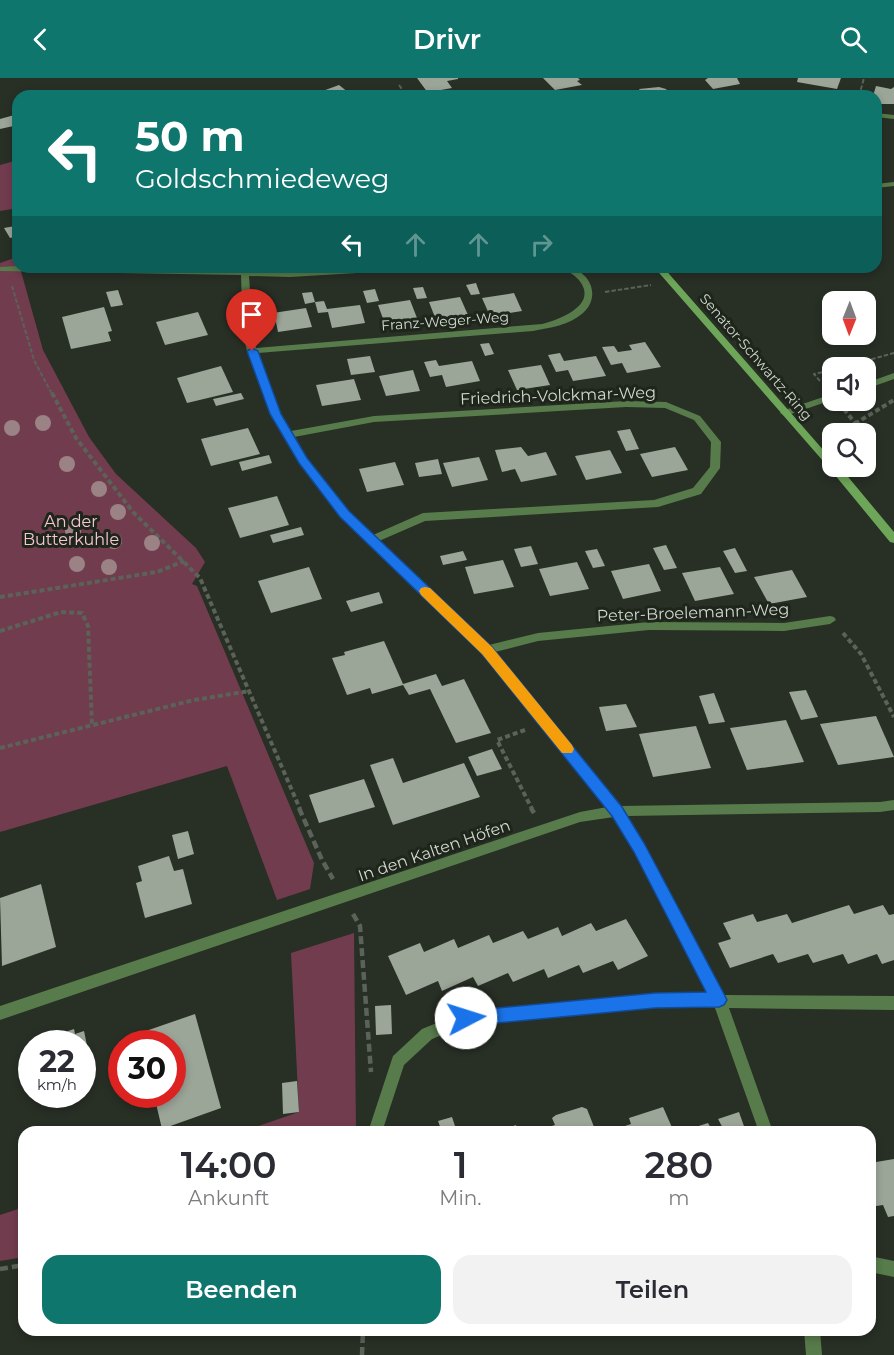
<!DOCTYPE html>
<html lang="de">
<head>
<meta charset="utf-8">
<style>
  :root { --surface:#fff; --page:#f2f2f3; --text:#2b2b33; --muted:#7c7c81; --accent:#0f766e }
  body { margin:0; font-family:Montserrat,sans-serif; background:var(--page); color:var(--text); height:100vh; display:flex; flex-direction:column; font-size:22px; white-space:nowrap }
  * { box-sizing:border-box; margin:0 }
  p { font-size:20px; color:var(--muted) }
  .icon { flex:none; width:33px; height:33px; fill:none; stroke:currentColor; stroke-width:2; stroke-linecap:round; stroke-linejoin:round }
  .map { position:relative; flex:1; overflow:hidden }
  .details { position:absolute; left:18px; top:1048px; width:858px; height:210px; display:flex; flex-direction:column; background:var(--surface); border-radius:18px; box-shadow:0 3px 9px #0003 }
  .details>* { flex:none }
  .banner { position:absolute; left:12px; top:12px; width:870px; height:183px; border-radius:18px; box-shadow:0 3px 9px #0003; background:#0f766e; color:#fff; overflow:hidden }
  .needle { width:39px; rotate:181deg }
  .controls { position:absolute; left:822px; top:213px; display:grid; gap:12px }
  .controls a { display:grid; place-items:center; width:54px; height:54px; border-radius:12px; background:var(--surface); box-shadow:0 3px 9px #0003; font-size:30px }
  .speed { position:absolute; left:18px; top:952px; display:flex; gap:12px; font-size:30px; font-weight:700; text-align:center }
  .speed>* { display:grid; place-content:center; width:78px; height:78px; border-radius:50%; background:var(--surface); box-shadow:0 3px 9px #0003; line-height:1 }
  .speed small { font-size:15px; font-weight:400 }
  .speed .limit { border:9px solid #d22; background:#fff; color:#111 }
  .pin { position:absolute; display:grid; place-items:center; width:51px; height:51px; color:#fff; margin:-62px -26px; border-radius:50% 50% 50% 0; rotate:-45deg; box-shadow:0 0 6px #0007 }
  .pin .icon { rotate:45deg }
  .me { position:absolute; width:66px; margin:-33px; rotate:85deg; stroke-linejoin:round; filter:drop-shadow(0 0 4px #0008) }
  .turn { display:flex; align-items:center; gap:21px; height:126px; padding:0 24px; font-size:27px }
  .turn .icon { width:78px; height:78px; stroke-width:2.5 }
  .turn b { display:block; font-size:42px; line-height:51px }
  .lanes { display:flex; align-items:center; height:57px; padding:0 24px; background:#0003; justify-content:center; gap:30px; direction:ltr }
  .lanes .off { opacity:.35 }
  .eta { display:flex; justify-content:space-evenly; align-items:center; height:102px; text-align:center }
  .eta b { font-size:36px; font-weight:600; line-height:42px }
  .action { display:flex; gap:12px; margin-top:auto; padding:12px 24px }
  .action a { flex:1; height:69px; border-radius:18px; background:var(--accent); color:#fff; font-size:24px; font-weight:600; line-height:69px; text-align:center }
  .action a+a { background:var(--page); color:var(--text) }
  header { display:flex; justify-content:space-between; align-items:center; height:78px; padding:0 24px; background:var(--accent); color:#fff; font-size:27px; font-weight:600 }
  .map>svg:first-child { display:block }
  .green { fill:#723c4f }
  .building { fill:#9ba598 }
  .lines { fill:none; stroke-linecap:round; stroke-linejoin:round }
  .path-far2 { stroke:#5b6259; stroke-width:2; stroke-dasharray:4.5 2; stroke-linecap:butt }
  .path-far1 { stroke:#5b6259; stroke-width:4; stroke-dasharray:5 3; stroke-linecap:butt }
  .path { stroke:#5b6259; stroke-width:4.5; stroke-dasharray:8 4; stroke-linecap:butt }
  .lane { fill:#587b4b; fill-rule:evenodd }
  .street { fill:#587b4b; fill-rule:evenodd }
  .secondary { fill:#6ea659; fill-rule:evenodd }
  .tree { fill:#9a8285 }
  .route { fill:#1a73e8; stroke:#114b97; stroke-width:1.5 }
  .slow { fill:#f59e0b }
  .labels { text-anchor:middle; stroke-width:6; stroke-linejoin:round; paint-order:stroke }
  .far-street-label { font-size:14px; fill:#d2d7d0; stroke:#1e261b }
  .street-label { font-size:16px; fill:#d2d7d0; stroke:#1e261b }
  .park-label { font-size:16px; fill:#f7c5d4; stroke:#1e261b }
</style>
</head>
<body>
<header><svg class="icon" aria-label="back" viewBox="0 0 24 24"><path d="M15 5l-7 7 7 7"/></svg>Drivr<svg class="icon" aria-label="search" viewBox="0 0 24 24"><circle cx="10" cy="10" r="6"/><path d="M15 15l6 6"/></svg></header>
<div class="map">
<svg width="894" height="1277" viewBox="0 0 894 1277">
  <rect width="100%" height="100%" fill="#282f25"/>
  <g class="green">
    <path d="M18,82V130L0,133V87Z"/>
    <path d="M17,179L43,272L89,359L116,396L196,470L205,484L192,506L197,508L314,785L310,811L277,822L227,688L0,754V185Z"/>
    <path d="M354,855L356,1054H241L299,1034L291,875Z"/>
    <path d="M24,1129V1179L0,1183V1137Z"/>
  </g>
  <g class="building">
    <path d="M417,0H458V1L447,3L452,10L441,12L446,18H417L428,15Z"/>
    <path d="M543,0H578L580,2L577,3L582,7L555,12Z"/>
    <path d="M708,0H737L740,6L713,11L705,2Z"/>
    <path d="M798,0H841L837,11L797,4Z"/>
    <path d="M339,7L353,18H321L317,15Z"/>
    <path d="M876,8L891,11L894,9V26H876V18H873Z"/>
    <path d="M659,9L666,11L671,18H644L639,11Z"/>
    <path d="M18,36V47L0,51V41Z"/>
    <path d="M15,148L18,158L10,160L4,150Z"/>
    <path d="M476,205L480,216L471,217L466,207Z"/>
    <path d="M423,209L427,220L417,221L413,210Z"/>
    <path d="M375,211L379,223L367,225L363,213Z"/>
    <path d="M118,212L123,227L111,229L106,214Z"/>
    <path d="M312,214L315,224L305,226L302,215Z"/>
    <path d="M514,215L522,233L490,238L482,220Z"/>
    <path d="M460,219L468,237L436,242L429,224Z"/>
    <path d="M410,222L417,240L385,246L378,227Z"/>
    <path d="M324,223L327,231L360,227L365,245L332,250L328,234L318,235L315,224Z"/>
    <path d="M104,229L112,253L108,254L111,263L71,271L62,239Z"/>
    <path d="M306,230L312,249L278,254L276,244L265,245L262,234L272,232L273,235Z"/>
    <path d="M198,234L208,257L165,267L156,244Z"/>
    <path d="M645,264L661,289L627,295L622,285L611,287L602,269L614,268L618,274L632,272L629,267Z"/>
    <path d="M489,265L494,276L485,278L480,266Z"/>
    <path d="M560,275L564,283L596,278L606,298L573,303L568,292L556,294L548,277Z"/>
    <path d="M370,278L375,294L351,297L347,281Z"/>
    <path d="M436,282L439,288L472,283L480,303L446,309L442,297L430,299L424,284Z"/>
    <path d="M541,287L550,307L517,312L508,292Z"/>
    <path d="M221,288L233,314L187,325L177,300Z"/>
    <path d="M413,292L420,313L386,318L379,298Z"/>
    <path d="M354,301L361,322L322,328L316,307Z"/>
    <path d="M241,315L244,321L216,328L213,321Z"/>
    <path d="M248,350L260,376L211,388L201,361Z"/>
    <path d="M630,351L639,371L626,373L617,353Z"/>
    <path d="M521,369L528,378L546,374L557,397L521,404L515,391L502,394L495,372Z"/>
    <path d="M675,369L688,392L652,399L640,376Z"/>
    <path d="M610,372L622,395L586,402L575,378Z"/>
    <path d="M269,377L272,385L242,393L239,384Z"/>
    <path d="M479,379L488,402L452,409L443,385Z"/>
    <path d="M438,381L442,396L419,399L415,385Z"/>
    <path d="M395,384L404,407L367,414L359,391Z"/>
    <path d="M277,418L289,447L240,460L228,430Z"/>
    <path d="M301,449L304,457L273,465L270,457Z"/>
    <path d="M666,467L677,490L664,492L653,470Z"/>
    <path d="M531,468L538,486L521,489L514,471Z"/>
    <path d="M735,470L747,493L735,495L723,473Z"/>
    <path d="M597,471L605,488L593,490L585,473Z"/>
    <path d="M463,473L467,482L443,487L440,478Z"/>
    <path d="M503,482L514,509L474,516L465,489Z"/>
    <path d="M577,484L589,511L550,518L539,491Z"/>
    <path d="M649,486L661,513L623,521L611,493Z"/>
    <path d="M309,489L322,521L271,535L258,503Z"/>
    <path d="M720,489L734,516L695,523L682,495Z"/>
    <path d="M792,492L807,519L769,526L754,499Z"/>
    <path d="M379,514L383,525L351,534L346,523Z"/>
    <path d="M384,563L403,606L436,596L442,608L464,601L491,655L456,665L430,611L409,617L403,607L372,616L370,610L347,617L332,580L345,577L344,574Z"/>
    <path d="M806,612L818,639L801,642L789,614Z"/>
    <path d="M714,615L725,644L709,646L699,618Z"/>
    <path d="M626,626L637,649L606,653L599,629Z"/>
    <path d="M876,638L894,679L838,687L820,646Z"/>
    <path d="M786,642L804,684L747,692L730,650Z"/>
    <path d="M696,648L711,690L653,699L639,656Z"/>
    <path d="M492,671L502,691L477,698L468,679Z"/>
    <path d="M393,680L403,705L464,685L480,719L393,747L370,687Z"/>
    <path d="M364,701L375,729L319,745L309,717Z"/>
    <path d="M188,753L194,776L178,781L172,757Z"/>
    <path d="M169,778L174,793L183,791L192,826L145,840L136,805L142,803L138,788Z"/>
    <path d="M41,806L56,869L2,888L0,820Z"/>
    <path d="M849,827L854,836L883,827L889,837L894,836V882L882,886L877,876L848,886L843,876L813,885L808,876L778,885L773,876L730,890L718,865L731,861L723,845L753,836L757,844L787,836L792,845Z"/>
    <path d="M626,841L648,878L618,892L613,883L583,895L579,887L548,900L544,891L513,904L508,895L478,908L473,899L442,913L438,903L406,917L388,878L420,865L424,874L454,861L458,870L489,857L493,865L523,853L528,861L558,849L562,858L591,845L596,853Z"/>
    <path d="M391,927L392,956L376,957L375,928Z"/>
    <path d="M195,936L221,1030L162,1051L154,1017H172V966H142L140,955Z"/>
    <path d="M74,951L75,956L84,953L90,982L82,984V966H30Z"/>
    <path d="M297,1003L299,1034L283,1036L282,1005Z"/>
    <path d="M41,1017H63L43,1024Z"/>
    <path d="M582,1029L587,1031L596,1054H533L555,1047L552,1040L556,1037Z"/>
    <path d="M663,1029L674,1054H607L631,1046L629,1040Z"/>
    <path d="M739,1034L746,1054H725L718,1041Z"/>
    <path d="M452,1039L457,1054H442L438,1043Z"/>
    <path d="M708,1045L713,1054H680Z"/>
    <path d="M516,1047L518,1054H495Z"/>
    <path d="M894,1081V1138L888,1139L883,1127L870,1129V1085Z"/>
  </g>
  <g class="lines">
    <g class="path-far2">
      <path d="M399,7L407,18"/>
      <path d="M859,18L864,0"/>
      <path d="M12,208L34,282L52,316"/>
      <path d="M605,214L651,207"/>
      <path d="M840,290L894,275"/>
      <path d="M820,303L814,296L832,292"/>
    </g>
    <g class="path-far1">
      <path d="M52,315L76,360L133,434L200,500L300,731"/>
      <path d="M844,331L855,345"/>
      <path d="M841,354L894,322"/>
      <path d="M0,519L157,494L184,483"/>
      <path d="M0,553L61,534L82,535L88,548L92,647"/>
      <path d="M843,555L861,576L894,639"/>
      <path d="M525,652L497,662L532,731"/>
      <path d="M0,670L194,622L250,613"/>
    </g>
    <g class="path">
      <path d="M299,730L322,782L333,801"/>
      <path d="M531,730L534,735"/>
      <path d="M353,836L360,848L371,994"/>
      <path d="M0,1191L24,1187"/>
      <path d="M362,1277L363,1252"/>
    </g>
    <g class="lane">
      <path d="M894,295V301L866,311V305Z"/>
      <path d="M832,316V322L785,338L780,335L782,333Z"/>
    </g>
    <g class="street">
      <path d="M876,35L894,37V41L876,39Z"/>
      <path d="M894,104V108L876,110V106Z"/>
      <path d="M18,188L242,192L244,189H252L251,192C304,194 358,189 411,189L407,192L290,199L249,198L253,256L256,270L542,246C561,241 600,226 578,201C573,196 567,193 563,189C588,189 603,217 583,235C570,247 549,250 533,253L258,275L281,336L291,353L374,338L626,323L666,324L700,338L721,364L720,390L701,416L658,429L425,443L379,463L489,567L538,555L649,544L784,545L830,538L834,539L836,542L830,546L784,553L649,552L538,563L495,574L620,728L880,724L894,722V732L880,734L627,738L644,765L724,917L894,918V932L729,930L773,1054H759L715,930H655L466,947L432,961L404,987L382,1054H368L393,978L422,951L461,935L655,916L709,917L634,773L614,739L580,744L0,942V928L580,734L607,729L483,575L340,439L299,385L271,336L247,273L243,256L241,197L0,193V189ZM626,329L665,330L694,342L711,364L710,389L693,410L654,422L423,435L373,457C342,428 316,396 294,359L374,344Z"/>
      <path d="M870,1178L894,1183V1199L870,1194Z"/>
      <path d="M804,1252H820L822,1277H806Z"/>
    </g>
    <path class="secondary" d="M654,189H663L832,382V388H839L894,454V465L890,464L830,391Z"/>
  </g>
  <g class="tree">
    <circle cx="43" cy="345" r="8"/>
    <circle cx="12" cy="350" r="8"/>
    <circle cx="67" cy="386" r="8"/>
    <circle cx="99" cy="411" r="8"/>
    <circle cx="118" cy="434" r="8"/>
    <circle cx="73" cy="453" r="8"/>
    <circle cx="114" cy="463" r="8"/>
    <circle cx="152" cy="465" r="8"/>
    <circle cx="77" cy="486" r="8"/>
    <circle cx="109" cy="489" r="8"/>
  </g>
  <path class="route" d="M252,270L258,273L281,336L307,380L349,433L492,569L622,729L644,765L724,916L727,922L724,927L719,929L655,930L466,948L460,946L458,940L460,935L466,933L655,915L706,914L634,774L612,738L482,576L340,439L299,385L270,336L247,273Z"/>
  <path class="slow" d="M425,509L430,510L492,569L572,667L574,671L572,675H562L482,576L421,517L419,513L421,510Z"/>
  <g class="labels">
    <g class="far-street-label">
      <text transform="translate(445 243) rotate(-4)" y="5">Franz-Weger-Weg</text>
      <text transform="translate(756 279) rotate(49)" y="5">Senator-Schwartz-Ring</text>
    </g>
    <g class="street-label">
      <text transform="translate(558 317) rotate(-2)" y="6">Friedrich-Volckmar-Weg</text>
      <text transform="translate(693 534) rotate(-2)" y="6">Peter-Broelemann-Weg</text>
      <text transform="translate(434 772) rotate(-19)" y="6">In den Kalten Höfen</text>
    </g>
    <g class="park-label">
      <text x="71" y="449">An der<tspan x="71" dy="18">Butterkuhle</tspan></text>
    </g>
  </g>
</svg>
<div class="controls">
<a><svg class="needle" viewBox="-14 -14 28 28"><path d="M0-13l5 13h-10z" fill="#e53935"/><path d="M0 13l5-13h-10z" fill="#7c7c81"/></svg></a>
<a><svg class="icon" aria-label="sound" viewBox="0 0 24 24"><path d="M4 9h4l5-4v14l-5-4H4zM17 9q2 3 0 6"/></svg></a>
<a><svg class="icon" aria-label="search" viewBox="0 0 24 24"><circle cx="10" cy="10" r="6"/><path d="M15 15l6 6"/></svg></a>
</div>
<div class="speed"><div>22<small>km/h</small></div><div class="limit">30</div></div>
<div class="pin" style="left:252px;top:273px;background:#d93025"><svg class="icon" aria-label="arrive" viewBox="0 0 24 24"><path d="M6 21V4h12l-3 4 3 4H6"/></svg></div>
<svg class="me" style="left:466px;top:940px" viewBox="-20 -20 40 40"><circle r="19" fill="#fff"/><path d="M0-13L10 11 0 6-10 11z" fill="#1a73e8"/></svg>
<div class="banner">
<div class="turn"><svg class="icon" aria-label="left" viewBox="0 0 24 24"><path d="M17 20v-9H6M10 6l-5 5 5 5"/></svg><div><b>50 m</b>Goldschmiedeweg</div></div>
<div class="lanes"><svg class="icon" aria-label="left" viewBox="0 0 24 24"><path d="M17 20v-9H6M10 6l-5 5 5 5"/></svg><svg class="icon off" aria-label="ahead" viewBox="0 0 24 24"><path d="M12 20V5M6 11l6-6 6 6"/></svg><svg class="icon off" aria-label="ahead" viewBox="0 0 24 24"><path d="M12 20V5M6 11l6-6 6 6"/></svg><svg class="icon off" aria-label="right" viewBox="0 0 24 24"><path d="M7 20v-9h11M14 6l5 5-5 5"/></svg></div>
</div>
<section class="details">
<div class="eta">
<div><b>14:00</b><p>Ankunft</p></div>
<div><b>1</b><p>Min.</p></div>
<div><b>280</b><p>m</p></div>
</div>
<div class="action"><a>Beenden</a><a>Teilen</a></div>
</section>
</div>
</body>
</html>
